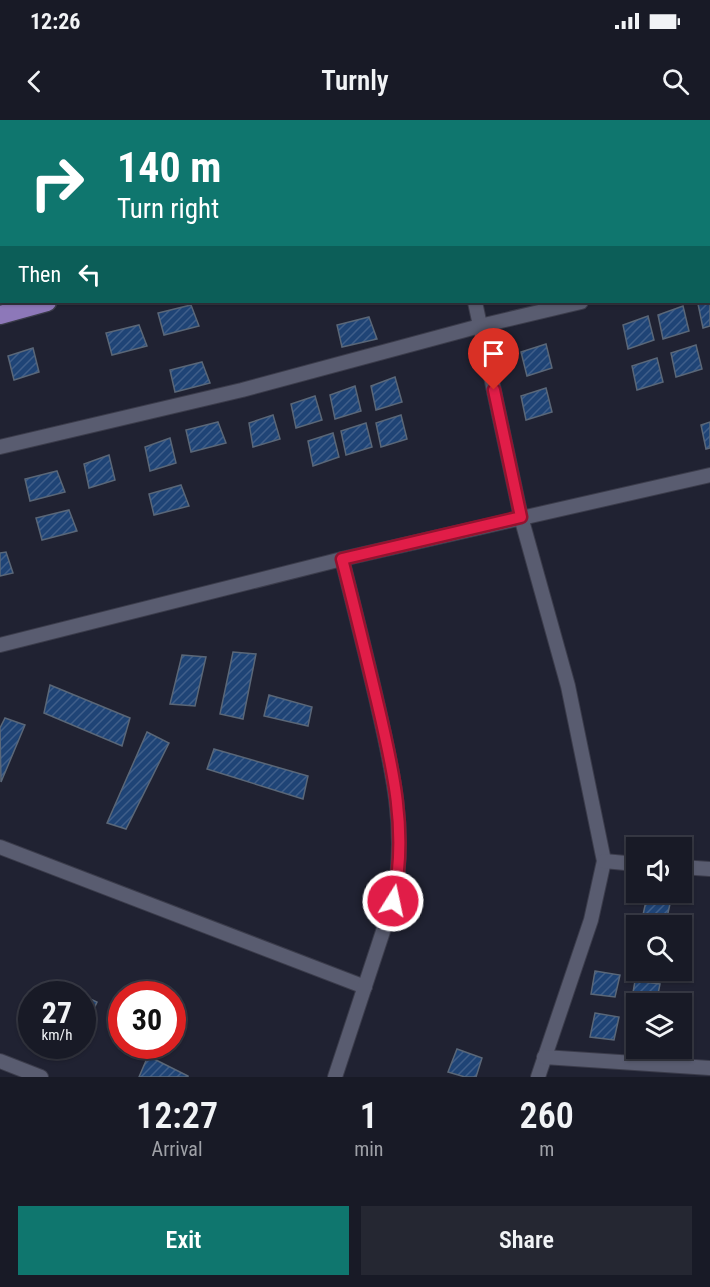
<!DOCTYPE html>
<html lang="en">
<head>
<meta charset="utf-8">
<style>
  :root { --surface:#181a26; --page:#252732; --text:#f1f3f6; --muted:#9fa1a7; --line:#363843; --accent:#0f766e }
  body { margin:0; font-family:"Roboto Condensed",sans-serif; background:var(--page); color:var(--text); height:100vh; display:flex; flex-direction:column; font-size:22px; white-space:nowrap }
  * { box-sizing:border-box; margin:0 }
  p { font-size:20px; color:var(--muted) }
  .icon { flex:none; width:33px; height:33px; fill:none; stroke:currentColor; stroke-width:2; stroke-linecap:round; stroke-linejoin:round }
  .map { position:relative; height:957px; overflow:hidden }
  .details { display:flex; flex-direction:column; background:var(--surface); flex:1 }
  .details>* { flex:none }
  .top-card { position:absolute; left:0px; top:0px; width:711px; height:183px; box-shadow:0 2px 4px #0004,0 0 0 2px var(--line); background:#0f766e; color:#fff; overflow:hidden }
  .fabs { position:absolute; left:626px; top:717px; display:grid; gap:12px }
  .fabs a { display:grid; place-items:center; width:66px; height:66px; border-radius:0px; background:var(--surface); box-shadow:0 2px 4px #0004,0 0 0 2px var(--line); font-size:30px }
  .speed { position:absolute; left:18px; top:861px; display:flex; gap:12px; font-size:30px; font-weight:700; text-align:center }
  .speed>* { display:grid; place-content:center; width:78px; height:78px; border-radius:50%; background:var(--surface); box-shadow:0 2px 4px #0004,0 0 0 2px var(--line); line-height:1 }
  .speed small { font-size:15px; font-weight:400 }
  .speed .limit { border:9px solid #d22; background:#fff; color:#111 }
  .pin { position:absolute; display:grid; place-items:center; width:51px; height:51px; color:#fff; margin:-62px -26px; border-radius:50% 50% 50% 0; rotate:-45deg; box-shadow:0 0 6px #0007 }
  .pin .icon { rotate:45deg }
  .me { position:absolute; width:66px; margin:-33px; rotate:10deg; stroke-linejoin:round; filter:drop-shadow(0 0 4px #0008) }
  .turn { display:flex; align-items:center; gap:21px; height:126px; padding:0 18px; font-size:27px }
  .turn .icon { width:78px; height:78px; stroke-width:2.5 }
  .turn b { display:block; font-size:42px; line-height:51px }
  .then { display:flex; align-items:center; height:57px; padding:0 18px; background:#0003; gap:12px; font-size:22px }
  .eta { display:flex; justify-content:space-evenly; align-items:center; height:102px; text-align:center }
  .eta b { font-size:36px; font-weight:600; line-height:42px }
  .button { display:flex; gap:12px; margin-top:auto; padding:12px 18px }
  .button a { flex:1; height:69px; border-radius:0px; background:var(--accent); color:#fff; font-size:24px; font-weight:600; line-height:69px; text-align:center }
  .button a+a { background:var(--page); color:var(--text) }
  .status { display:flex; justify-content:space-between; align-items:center; height:42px; padding:0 30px; background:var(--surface); direction:ltr }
  .status svg { height:16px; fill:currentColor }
  header { display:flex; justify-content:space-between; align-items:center; height:78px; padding:0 18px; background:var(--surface); font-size:27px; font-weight:600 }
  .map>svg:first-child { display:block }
  .building { fill:url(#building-hatch); stroke:#5a6778; stroke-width:1.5 }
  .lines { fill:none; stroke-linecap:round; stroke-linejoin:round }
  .street-casing { stroke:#3b3c4b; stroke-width:16 }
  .primary-casing { stroke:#3b3c4b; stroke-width:21 }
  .street { stroke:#595c70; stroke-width:14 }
  .primary { stroke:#8d78b9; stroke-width:18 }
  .route-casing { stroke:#92132f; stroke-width:15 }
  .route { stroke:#e11d48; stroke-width:10 }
</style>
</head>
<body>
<div class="status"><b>12:26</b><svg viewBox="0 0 49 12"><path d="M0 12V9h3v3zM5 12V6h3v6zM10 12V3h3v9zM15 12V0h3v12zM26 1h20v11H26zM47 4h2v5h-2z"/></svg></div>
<header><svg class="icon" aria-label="back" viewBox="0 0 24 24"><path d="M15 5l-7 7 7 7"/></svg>Turnly<svg class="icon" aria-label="search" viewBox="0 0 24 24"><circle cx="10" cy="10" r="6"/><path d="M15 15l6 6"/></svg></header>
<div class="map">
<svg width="710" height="957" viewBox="0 0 710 957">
  <defs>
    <pattern id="building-hatch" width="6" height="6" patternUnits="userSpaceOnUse" patternTransform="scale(1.5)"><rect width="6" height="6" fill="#1f4476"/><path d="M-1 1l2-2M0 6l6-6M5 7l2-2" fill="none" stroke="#405f8a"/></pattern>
  </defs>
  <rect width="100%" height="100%" fill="#202232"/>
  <g class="building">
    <path d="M710,180V206L703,208L698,184Z"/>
    <path d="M191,185L199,206L164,215L158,193Z"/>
    <path d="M683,186L689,211L663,219L658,195Z"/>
    <path d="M648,196L654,220L628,229L623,205Z"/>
    <path d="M369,197L377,219L342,227L337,205Z"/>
    <path d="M139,205L147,226L112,235L106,213Z"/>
    <path d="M546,224L552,248L527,256L521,232Z"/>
    <path d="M696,225L702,249L676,257L671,233Z"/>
    <path d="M33,228L39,252L14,260L8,236Z"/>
    <path d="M657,238L663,262L637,270L632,246Z"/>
    <path d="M202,242L210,263L175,272L170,250Z"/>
    <path d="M395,257L402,282L376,290L371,266Z"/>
    <path d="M355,266L361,291L335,299L330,275Z"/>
    <path d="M546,268L552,292L526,300L521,276Z"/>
    <path d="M315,276L322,300L296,308L291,284Z"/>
    <path d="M273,295L280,319L253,327L249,303Z"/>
    <path d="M401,295L407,319L381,327L376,303Z"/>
    <path d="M218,302L226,323L191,332L186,310Z"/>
    <path d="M710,302V328L706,329L701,305Z"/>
    <path d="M366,303L372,327L346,335L341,311Z"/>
    <path d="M333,313L339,337L313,346L308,321Z"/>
    <path d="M170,318L176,343L150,351L145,327Z"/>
    <path d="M109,335L115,360L89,368L84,344Z"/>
    <path d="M57,351L65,372L30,381L25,359Z"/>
    <path d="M181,365L189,386L154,395L149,374Z"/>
    <path d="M69,390L77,411L42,420L36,398Z"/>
    <path d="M6,432L13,453L0,456V433Z"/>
    <path d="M233,532L256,534L243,599L220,594Z"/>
    <path d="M182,535L206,537L195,586L170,584Z"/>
    <path d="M50,565L130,598L122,626L44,593Z"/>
    <path d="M269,575L312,587L308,606L264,596Z"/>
    <path d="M5,598L25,605L1,662L0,608Z"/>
    <path d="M147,612L169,623L126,709L107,703Z"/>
    <path d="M214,629L308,656L303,679L207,649Z"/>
    <path d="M646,781L670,784L665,806L641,804Z"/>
    <path d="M595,851L620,855L615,877L591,874Z"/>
    <path d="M635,861L660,864L656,884H631Z"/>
    <path d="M58,863L82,874H52Z"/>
    <path d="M82,875L97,882L83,912H82Z"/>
    <path d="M632,891L636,892V916L628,915Z"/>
    <path d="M595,893L619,897L614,920L590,917Z"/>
    <path d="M457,929L482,938L476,957H465L448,952Z"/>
    <path d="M148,936L188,956V957H139Z"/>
  </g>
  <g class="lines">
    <defs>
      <g id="street">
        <path d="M1,0L2,10"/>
        <path d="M108,0L109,2"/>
        <path d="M215,0L216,2"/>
        <path d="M475,182L521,397L568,566L604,741L591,800L538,957"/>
        <path d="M0,327L242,270L480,206L581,182"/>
        <path d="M0,525L342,439L710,355"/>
        <path d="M0,727L365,867"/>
        <path d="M604,741L636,744"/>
        <path d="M681,747L710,749"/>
        <path d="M544,937L710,948"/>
        <path d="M0,941L41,957"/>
        <path d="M335,957L393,781C408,714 392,647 377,582C366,534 354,487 342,439"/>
      </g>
      <g id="primary">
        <path d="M597,2L604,0"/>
        <path d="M0,167H2"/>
        <path d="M0,195L47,182"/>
      </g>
    </defs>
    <use href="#street" class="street-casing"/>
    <use href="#primary" class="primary-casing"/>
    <use href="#street" class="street"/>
    <use href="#primary" class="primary"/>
  </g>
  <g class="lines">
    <defs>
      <path id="route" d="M393,781C409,713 392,644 376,577C365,531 354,485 342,439L521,397L494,270"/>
    </defs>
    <use href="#route" class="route-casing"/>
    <use href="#route" class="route"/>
  </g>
</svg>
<div class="fabs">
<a><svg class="icon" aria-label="sound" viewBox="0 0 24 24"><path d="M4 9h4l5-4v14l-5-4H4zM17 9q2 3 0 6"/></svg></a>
<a><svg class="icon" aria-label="search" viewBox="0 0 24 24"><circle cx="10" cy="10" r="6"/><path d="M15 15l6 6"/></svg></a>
<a><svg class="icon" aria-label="layers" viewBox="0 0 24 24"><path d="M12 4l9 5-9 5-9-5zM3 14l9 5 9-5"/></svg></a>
</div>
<div class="speed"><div>27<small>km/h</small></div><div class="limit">30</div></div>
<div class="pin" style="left:494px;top:270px;background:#d93025"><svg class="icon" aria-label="arrive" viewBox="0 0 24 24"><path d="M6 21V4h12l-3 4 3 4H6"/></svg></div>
<svg class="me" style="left:393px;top:781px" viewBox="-20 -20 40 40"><circle r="17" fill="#e11d48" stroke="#fff" stroke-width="3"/><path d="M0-11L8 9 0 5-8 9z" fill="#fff"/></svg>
<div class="top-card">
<div class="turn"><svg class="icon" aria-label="right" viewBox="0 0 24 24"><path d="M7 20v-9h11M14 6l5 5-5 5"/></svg><div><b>140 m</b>Turn right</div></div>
<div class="then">Then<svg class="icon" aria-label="left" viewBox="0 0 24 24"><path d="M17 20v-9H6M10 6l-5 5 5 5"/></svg></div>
</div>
</div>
<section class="details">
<div class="eta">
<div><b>12:27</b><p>Arrival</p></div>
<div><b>1</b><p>min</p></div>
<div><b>260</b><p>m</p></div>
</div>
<div class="button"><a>Exit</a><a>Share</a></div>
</section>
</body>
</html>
